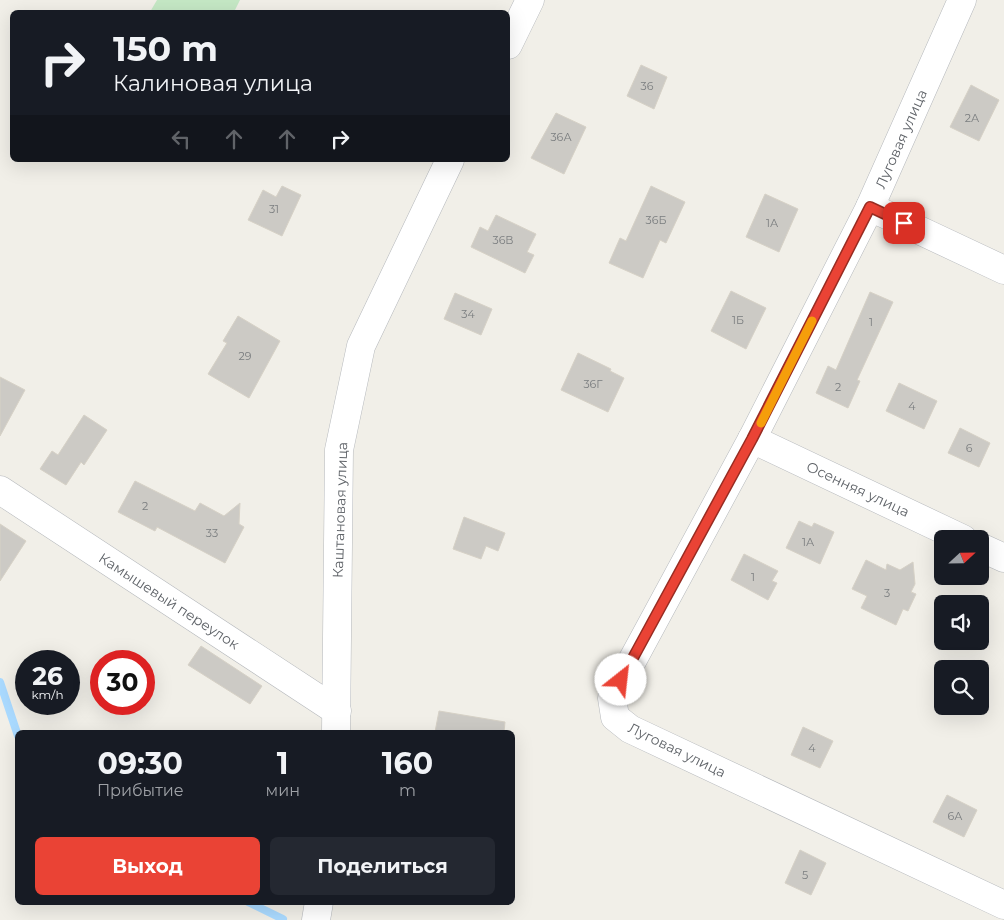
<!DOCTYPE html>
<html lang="ru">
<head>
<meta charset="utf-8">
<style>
  :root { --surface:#171b24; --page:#242831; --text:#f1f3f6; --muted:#9ea1a6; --accent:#ea4335 }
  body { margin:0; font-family:Montserrat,sans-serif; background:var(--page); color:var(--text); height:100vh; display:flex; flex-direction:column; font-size:19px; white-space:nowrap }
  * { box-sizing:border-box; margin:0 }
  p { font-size:16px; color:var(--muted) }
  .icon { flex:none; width:28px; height:28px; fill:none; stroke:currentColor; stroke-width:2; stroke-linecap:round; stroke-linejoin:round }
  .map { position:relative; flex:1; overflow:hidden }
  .panel { position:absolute; left:15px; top:730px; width:500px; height:175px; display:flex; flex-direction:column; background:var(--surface); border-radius:8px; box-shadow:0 5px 20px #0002 }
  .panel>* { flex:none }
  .top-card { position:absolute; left:10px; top:10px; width:500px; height:152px; border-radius:8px; box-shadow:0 5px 20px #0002; background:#171b24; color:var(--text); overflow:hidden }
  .needle { width:32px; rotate:68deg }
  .controls { position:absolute; left:934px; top:530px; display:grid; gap:10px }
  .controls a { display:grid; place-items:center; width:55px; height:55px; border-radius:8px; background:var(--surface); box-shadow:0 5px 20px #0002; font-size:25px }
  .speed { position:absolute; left:15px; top:650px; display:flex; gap:10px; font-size:25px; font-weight:700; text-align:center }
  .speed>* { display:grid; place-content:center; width:65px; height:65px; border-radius:50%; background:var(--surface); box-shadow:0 5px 20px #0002; line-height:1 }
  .speed small { font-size:12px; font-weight:400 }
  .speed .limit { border:8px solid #d22; background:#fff; color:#111 }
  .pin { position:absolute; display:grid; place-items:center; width:42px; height:42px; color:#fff; margin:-21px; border-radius:10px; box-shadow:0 2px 8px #0006 }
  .me { position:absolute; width:55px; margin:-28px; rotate:29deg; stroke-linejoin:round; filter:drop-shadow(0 0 4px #0008) }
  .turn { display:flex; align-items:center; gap:18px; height:105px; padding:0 20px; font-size:22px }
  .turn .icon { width:65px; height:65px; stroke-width:2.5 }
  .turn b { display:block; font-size:35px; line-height:42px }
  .lanes { display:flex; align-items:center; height:48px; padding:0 20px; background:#0003; justify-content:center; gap:25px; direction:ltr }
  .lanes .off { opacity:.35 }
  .eta { display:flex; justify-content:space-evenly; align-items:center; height:85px; text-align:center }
  .eta b { font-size:30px; font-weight:700; line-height:35px }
  .cta { display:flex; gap:10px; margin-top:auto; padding:10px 20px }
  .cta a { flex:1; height:58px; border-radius:8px; background:var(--accent); color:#fff; font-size:20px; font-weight:700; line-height:58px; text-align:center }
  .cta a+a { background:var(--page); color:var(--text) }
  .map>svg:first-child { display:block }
  .green { fill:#c5e8c5 }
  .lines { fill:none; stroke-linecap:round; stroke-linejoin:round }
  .stream { stroke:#aadaff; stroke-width:8 }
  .building { fill:#cccac5; stroke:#d6d1c6 }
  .minor-casing { stroke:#b5b8bc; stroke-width:29 }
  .minor { stroke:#fff; stroke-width:28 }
  .route-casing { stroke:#982c22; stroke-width:12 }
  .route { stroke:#ea4335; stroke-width:9 }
  .slow { stroke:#f59e0b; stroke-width:9 }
  .labels { text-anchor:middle; stroke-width:5; stroke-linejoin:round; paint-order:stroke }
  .number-label { font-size:11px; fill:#7a7d7f }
  .street-label { font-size:14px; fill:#5f6368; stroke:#fff }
</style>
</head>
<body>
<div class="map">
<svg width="1004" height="920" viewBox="0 0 1004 920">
  <rect width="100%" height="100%" fill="#f1efe8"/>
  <path class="green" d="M157,0H240L234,12H150Z"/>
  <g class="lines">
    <g class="stream">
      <path d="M0,682L18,736"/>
      <path d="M248,902L283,919"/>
    </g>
  </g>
  <g class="building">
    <path d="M641,65L667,77L654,109L627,96Z"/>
    <path d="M971,85L999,100L979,141L950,127Z"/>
    <path d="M556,113L586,127L564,174L531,158Z"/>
    <path d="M282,186L301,195L282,236L248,220L263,190L276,197Z"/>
    <path d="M651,186L685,202L666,243L660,240L643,278L609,263L620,238L626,241Z"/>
    <path d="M765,194L798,209L779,252L746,237Z"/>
    <path d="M496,215L536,234L527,252L534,255L525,273L471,247L480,227L488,231Z"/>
    <path d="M731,291L766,308L746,349L711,331Z"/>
    <path d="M870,292L893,302L857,380L860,381L848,408L816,393L828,366L836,370Z"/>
    <path d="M455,293L492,309L481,335L444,319Z"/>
    <path d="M238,316L280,341L249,398L208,374L227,343L223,341Z"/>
    <path d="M578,353L611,369L610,371L624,378L608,412L561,390Z"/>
    <path d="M0,377L25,390L0,436Z"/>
    <path d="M899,383L937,401L924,429L886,411Z"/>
    <path d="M84,415L107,430L84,465L81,462L66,485L40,469L52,451L58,455Z"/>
    <path d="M960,428L990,443L979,467L948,453Z"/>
    <path d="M135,481L195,511L200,503L224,516L240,503L239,524L244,527L225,563L157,527L155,531L118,512Z"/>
    <path d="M464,517L505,533L498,551L486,546L481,559L453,549Z"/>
    <path d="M799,521L812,527L814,523L834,532L820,564L786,548Z"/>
    <path d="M0,524L26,541L0,581Z"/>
    <path d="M744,554L778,571L772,581L777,583L768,600L731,580Z"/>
    <path d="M866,560L886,570L887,564L900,570L913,562L915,584L911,592L916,594L908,611L903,609L896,625L861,608L867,596L852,589Z"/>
    <path d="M201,646L262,686L250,704L188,665Z"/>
    <path d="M439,711L505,722L504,732H435Z"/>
    <path d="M803,727L833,741L820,768L791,755Z"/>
    <path d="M947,795L977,810L964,837L933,822Z"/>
    <path d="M800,850L826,863L811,895L785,883Z"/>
  </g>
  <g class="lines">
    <defs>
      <g id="minor">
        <path d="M962,0L870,207L752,439L612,698L615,717L630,729L1004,905"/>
        <path d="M508,45L530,0"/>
        <path d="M870,207L1004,270"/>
        <path d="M752,439L963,539"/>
        <path d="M0,490L337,711"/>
        <path d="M980,547L1004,558"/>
        <path d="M336,732L339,450L361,346L450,160"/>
        <path d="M316,920L319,902"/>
      </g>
    </defs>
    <use href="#minor" class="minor-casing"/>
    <use href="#minor" class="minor"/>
  </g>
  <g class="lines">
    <defs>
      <path id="route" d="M621,680L752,439L870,207L904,223"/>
    </defs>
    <use href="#route" class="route-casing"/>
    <use href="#route" class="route"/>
    <path class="slow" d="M761,423L812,321"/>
  </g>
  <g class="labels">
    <g class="number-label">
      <text x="647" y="90">36</text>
      <text x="972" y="122">2А</text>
      <text x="561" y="141">36А</text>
      <text x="274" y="213">31</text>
      <text x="656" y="224">36Б</text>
      <text x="772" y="227">1А</text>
      <text x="503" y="244">36В</text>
      <text x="468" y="318">34</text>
      <text x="738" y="324">1Б</text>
      <text x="871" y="326">1</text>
      <text x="245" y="360">29</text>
      <text x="593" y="388">36Г</text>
      <text x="838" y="391">2</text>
      <text x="912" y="410">4</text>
      <text x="969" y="452">6</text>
      <text x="145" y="510">2</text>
      <text x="212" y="537">33</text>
      <text x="808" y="546">1А</text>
      <text x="753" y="581">1</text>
      <text x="887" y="597">3</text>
      <text x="812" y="752">4</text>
      <text x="955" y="820">6А</text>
      <text x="805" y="879">5</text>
    </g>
    <g class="street-label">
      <text transform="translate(901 139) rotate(-66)" y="5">Луговая улица</text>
      <text transform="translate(858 489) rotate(25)" y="5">Осенняя улица</text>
      <text transform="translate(340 510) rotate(-88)" y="5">Каштановая улица</text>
      <text transform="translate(169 601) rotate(33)" y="5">Камышевый переулок</text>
      <text transform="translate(677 750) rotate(26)" y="5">Луговая улица</text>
    </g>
  </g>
</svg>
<div class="controls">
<a><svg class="needle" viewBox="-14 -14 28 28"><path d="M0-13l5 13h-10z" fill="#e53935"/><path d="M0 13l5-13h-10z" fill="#9ea1a6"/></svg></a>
<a><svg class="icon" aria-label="sound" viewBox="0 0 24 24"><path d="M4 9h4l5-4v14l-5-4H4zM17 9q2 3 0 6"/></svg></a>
<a><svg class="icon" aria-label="search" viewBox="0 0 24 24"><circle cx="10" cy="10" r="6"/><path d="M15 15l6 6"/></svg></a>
</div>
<div class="speed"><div>26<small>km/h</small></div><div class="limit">30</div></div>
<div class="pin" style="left:904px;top:223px;background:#d93025"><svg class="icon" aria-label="arrive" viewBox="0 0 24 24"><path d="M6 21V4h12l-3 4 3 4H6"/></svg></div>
<svg class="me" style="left:621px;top:680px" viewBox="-20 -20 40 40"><circle r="19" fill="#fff"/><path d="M0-13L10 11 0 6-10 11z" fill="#ea4335"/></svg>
<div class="top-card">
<div class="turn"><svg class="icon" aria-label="right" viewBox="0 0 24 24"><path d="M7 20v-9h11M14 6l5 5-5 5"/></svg><div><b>150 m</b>Калиновая улица</div></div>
<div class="lanes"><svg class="icon off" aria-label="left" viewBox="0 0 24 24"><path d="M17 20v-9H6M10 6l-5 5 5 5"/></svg><svg class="icon off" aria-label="ahead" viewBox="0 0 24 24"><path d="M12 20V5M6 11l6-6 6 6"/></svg><svg class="icon off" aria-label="ahead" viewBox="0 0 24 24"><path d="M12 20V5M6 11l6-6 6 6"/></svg><svg class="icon" aria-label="right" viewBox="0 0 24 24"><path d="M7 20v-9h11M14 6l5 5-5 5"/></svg></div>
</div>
<section class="panel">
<div class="eta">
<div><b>09:30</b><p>Прибытие</p></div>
<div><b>1</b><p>мин</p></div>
<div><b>160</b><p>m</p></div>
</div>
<div class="cta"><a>Выход</a><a>Поделиться</a></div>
</section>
</div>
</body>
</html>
